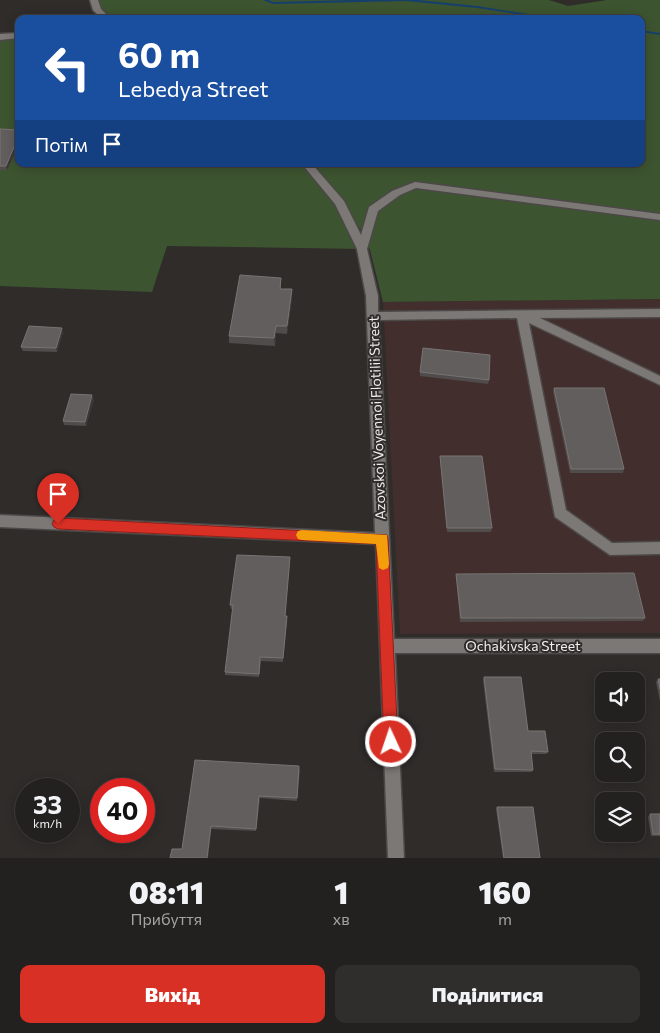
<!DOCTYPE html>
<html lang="uk">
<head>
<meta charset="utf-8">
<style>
  :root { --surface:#232120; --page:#2f2e2d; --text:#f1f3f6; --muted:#a3a3a5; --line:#403e3e; --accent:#d93025 }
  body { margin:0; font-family:Commissioner,sans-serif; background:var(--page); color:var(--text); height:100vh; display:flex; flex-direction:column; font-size:19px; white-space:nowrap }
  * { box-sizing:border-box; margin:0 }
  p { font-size:16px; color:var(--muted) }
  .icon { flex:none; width:28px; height:28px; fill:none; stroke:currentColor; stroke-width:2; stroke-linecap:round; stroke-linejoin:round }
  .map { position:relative; height:858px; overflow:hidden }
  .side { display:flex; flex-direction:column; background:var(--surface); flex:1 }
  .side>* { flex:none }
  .banner { position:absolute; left:15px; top:15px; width:630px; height:152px; border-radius:10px; box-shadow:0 2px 12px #0003,0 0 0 1px var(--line); background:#1a4fa0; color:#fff; overflow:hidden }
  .buttons { position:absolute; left:595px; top:672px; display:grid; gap:10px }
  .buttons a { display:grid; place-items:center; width:50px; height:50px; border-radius:10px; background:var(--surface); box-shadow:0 2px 12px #0003,0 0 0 1px var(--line); font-size:25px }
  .speed { position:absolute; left:15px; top:778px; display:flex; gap:10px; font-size:25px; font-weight:700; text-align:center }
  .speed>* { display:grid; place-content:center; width:65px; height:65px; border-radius:50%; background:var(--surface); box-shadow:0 2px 12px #0003,0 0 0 1px var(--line); line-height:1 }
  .speed small { font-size:12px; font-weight:400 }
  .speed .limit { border:8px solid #d22; background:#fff; color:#111 }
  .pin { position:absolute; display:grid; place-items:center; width:42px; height:42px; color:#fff; margin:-51px -21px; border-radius:50% 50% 50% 0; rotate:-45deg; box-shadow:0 0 5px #0007 }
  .pin .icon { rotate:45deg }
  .me { position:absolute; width:55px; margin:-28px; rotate:357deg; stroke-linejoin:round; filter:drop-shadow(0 0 4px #0008) }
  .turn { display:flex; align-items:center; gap:18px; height:105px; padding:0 20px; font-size:22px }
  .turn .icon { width:65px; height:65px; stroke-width:2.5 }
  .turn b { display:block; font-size:35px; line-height:42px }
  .then { display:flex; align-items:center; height:48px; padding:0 20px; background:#0003; gap:10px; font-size:19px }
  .eta { display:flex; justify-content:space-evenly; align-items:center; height:85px; text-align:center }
  .eta b { font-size:30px; font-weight:800; line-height:35px }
  .cta { display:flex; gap:10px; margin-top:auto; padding:10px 20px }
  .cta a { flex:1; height:58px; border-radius:10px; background:var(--accent); color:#fff; font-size:20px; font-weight:800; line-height:58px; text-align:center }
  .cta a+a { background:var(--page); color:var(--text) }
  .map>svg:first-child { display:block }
  .industrial { fill:#422e2c }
  .green { fill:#3d5430 }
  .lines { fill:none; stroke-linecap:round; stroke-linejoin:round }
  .stream { fill:#16406c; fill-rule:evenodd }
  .minor-casing { stroke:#4b4847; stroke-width:3 }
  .minor { fill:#7c7876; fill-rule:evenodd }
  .wall { fill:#504c4b }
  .shaded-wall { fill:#3c3837 }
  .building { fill:#615e5d; stroke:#787473 }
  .route { fill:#d93025; stroke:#8d1f18 }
  .slow { fill:#f59e0b }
  .labels { text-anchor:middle; stroke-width:4; stroke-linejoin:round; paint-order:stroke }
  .street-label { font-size:14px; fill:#f0eeed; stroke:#2f2c2a }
</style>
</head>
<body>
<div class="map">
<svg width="660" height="858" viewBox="0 0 660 858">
  <rect width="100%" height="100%" fill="#2f2c2a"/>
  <path class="industrial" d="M660,299V633L400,634L383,302Z"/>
  <path class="green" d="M94,0H549L568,6L607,0H660V299L383,302L370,250L361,230L342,206L362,249L167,246L152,292L0,286V37L19,35V164H641V19H107Z"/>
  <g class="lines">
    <g class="stream">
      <path d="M263,0H269L273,2L353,0H418L477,6L560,19H548L477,8L406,1L273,4Z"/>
      <path d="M641,30L660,33V35L641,32Z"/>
    </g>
    <defs>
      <g id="minor">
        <path d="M90,0H98L101,9L111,19H102L93,10Z"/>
        <path d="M19,33V38L0,40V34Z"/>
        <path d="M302,164H312L344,201L361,235L369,207L392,191L415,182L660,214V220L416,188L400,195L378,211L367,249L378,296V312L660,309V317L540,318L660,376V385L529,323L566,510L612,543L660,542V554L610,555L555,517L517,318L379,320L394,639H660V653H395L404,858H388L376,544L0,527V515L375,533L366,296L357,249L335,204Z"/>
      </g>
    </defs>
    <use href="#minor" class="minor-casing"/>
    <use href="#minor" class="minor"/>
  </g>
  <g class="wall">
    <path d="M0,129L19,130V152L16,151L7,170H0Z"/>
    <path d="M281,278V289H292V297L287,334L276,333L275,346L229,343V336Z"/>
    <path d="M63,332L57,352L23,351L21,347Z"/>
    <path d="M420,372L489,380L488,384L420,376Z"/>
    <path d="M554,388L624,469L623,473H570L553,392Z"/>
    <path d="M94,399L86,426L64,425L63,421Z"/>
    <path d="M440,456L492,528L491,532H447L440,460Z"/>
    <path d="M290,557L285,616L287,620L283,662L261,661L259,677L225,675V672L233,609H231L230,605Z"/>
    <path d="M456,574L645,618L643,621L460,622L456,577Z"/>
    <path d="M484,677L528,731L548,752L546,754H531L533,770L532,772H494L483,680Z"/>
    <path d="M658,679H660V701L656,682Z"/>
    <path d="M195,760L300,769L297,801L260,798L256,831L211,829L208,858H170L182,849Z"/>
    <path d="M497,807L540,858H503L496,809Z"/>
    <path d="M650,814H660V836H651L648,817Z"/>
  </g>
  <g class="shaded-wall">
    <path d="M14,147L16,151L7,170L6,166Z"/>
    <path d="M292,289V297L287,334V326Z"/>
    <path d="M276,326V333L275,346L274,338Z"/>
    <path d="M62,328L63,332L57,352L56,348Z"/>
    <path d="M92,395L94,399L86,426L85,422Z"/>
    <path d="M290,557V561L285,620V616Z"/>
    <path d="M287,616V620L283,662V658Z"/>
    <path d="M259,796L260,798L256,831V829Z"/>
    <path d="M211,826V829L208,858H207Z"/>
  </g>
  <g class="building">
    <path d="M0,129L19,130V147H14L6,166H0Z"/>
    <path d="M240,275L281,278L280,289H292L287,326H276L274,338L229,336Z"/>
    <path d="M29,326L62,328L56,348L21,347Z"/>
    <path d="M423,348L490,355L489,380L420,372Z"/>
    <path d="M554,388H604L624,469H571Z"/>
    <path d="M71,394L92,395L85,422L63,421Z"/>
    <path d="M440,456H482L492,528H447Z"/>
    <path d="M237,555L290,557L285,616H287L283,658L260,657L259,674L225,672L233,605H230Z"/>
    <path d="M634,573L645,618H461L456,574Z"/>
    <path d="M484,677H521L528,731H545L548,752L531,751L533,770L495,769Z"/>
    <path d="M658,679H660V689Z"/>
    <path d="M195,760L299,766L297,798L259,796L256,829L211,826L207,858H170L172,849H182Z"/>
    <path d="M497,807H533L540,858H504Z"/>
    <path d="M650,814H660V834H653Z"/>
  </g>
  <path class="route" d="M58,518L387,535L388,539L398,742L396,747L391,750L386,747L384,742L376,544L58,529L54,527L52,524L54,520Z"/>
  <path class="slow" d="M302,530L387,535L389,564L388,568L383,570L379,568L376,544L302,540L298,539L296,535L298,531Z"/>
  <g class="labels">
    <g class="street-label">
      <text transform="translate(377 418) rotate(-92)" y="5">Azovskoi Voyennoi Flotilii Street</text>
      <text x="523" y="651">Ochakivska Street</text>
    </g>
  </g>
</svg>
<div class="buttons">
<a><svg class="icon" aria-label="sound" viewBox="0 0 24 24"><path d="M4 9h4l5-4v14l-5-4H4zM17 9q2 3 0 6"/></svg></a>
<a><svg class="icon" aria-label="search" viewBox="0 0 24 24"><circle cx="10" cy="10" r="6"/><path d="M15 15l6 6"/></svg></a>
<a><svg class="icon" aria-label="layers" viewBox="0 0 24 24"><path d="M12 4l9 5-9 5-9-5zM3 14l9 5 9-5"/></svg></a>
</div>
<div class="speed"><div>33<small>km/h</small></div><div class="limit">40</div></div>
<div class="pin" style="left:58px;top:524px;background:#d93025"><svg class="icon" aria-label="arrive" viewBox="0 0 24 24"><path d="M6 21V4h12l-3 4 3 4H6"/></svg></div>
<svg class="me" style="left:391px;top:742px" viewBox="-20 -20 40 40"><circle r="17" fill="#d93025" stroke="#fff" stroke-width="3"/><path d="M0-11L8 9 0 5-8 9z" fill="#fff"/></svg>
<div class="banner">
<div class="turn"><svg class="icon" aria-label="left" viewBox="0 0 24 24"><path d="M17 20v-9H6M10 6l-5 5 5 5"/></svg><div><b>60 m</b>Lebedya Street</div></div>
<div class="then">Потім<svg class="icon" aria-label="arrive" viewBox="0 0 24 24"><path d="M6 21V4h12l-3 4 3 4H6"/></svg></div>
</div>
</div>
<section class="side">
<div class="eta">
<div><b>08:11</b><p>Прибуття</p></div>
<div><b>1</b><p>хв</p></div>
<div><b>160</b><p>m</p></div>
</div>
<div class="cta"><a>Вихід</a><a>Поділитися</a></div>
</section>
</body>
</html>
